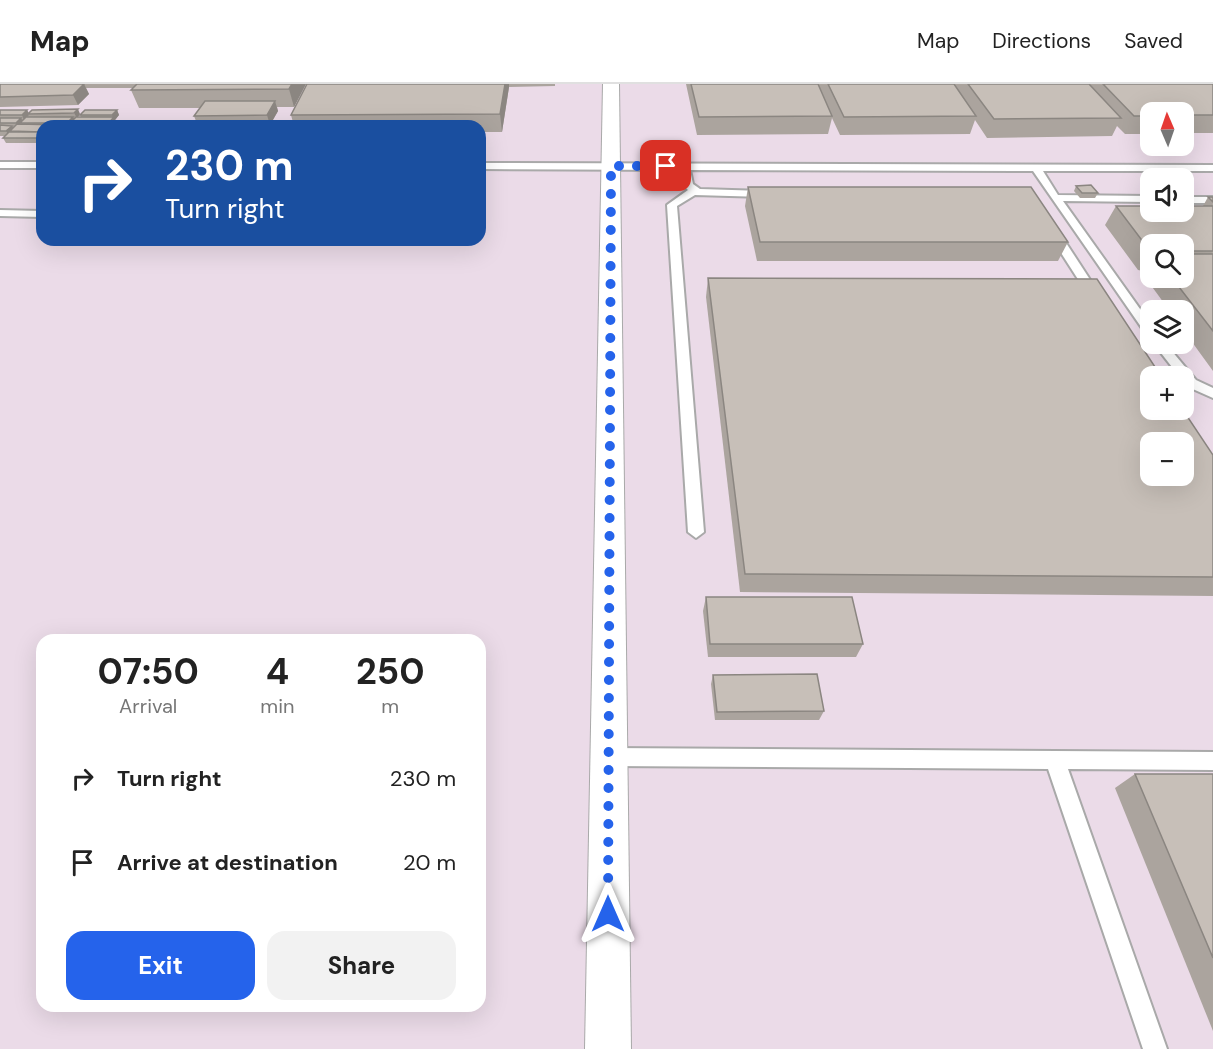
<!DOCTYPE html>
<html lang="en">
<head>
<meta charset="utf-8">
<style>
  :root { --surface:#fff; --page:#f2f2f2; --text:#222; --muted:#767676; --line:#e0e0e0; --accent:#2563eb }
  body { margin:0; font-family:"DM Sans",sans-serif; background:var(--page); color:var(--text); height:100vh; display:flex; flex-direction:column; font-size:22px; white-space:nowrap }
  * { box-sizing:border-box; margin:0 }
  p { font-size:20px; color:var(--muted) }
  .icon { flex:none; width:33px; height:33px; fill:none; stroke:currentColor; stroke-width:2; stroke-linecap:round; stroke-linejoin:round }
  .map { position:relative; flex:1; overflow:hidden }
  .drawer { position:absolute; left:36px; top:550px; width:450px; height:378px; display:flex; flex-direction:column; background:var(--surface); border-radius:18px; box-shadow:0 6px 24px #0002 }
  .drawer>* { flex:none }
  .guide { position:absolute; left:36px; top:36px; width:450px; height:126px; border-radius:18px; box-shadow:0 6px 24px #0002; background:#1a4fa0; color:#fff; overflow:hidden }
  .needle { width:39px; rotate:358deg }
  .fabs { position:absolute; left:1140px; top:18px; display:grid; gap:12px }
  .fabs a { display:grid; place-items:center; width:54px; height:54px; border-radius:12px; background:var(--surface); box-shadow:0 6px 24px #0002; font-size:30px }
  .pin { position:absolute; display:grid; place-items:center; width:51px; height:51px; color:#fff; margin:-26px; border-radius:12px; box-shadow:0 3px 9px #0006 }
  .me { position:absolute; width:66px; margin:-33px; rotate:0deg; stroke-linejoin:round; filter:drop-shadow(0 0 4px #0008) }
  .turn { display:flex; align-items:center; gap:21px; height:126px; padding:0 30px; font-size:27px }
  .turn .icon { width:78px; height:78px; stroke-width:2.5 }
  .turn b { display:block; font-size:42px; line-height:51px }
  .eta { display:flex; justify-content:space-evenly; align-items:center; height:102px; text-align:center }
  .eta b { font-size:36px; font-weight:700; line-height:42px }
  .primary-button { display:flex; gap:12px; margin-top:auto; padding:12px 30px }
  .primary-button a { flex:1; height:69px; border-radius:18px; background:var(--accent); color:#fff; font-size:24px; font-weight:700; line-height:69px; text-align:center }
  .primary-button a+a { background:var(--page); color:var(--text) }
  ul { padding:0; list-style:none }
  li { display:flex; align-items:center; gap:18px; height:84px; padding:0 30px }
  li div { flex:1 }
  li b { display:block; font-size:22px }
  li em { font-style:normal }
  header { display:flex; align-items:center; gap:36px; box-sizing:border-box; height:84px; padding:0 30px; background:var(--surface); border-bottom:2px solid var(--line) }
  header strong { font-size:28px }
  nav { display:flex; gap:33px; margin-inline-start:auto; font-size:21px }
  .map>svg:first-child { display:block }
  .industrial { fill:#ebdbe8; fill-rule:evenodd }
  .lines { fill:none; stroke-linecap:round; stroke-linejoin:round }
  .lane-casing { stroke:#a9a9a9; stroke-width:4 }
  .street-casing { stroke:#a9a9a9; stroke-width:2 }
  .lane { fill:#fff; fill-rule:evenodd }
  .street { fill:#fff; fill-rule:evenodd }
  .wall { fill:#aba49e; fill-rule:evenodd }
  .shaded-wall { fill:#8b8681 }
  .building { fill:#c7bfb8; stroke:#8b8681; stroke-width:1.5; fill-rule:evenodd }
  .route { stroke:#2563eb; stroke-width:10; stroke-dasharray:0 18 }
</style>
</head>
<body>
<header>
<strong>Map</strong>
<nav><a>Map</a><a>Directions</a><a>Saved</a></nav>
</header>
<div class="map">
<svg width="1213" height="965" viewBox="0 0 1213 965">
  <rect width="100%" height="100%" fill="#f2efe9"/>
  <path class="industrial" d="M0,0H1213V965H0ZM1150,28H1184V62H1150ZM42,42H480V156H42ZM1150,94H1184V128H1150ZM1150,160H1184V194H1150ZM1150,226H1184V260H1150ZM1150,292H1184V326H1150ZM1150,358H1184V392H1150ZM42,556H480V922H42Z"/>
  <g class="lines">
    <defs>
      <g id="lane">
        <rect x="0" y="78" width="42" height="6"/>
        <path d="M480,79L1213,81V87H1043L1058,111L1150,112V118L1063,117L1150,239V251L1146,250L1033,87L690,86L693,100L700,105L768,107L773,110L768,113L695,111L677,122L704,448L696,454L688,448L667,121L688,106L683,101L680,86L480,85Z"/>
        <rect x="1184" y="113" width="29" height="6"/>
        <path d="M0,126L42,127V133L0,132Z"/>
        <path d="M1049,145H1057L1102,214L1100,217H1092L1047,147Z"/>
        <path d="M1154,260H1166L1196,296L1213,304V314L1186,302L1184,292H1179Z"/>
        <path d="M609,664L1213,668V686L1068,685L1167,965H1143L1048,685L609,682L602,680L599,673L602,666Z"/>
      </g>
      <path id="street" d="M603,0H619L631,965H585Z"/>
    </defs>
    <use href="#lane" class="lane-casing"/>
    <use href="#street" class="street-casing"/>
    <use href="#lane" class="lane"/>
    <use href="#street" class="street"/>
  </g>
  <g class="wall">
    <path d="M0,0H306L294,23H277L278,27L270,41L198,42L194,32L200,24H139L131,6L133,4H86L89,10L78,21L0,23Z"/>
    <path d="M307,0H555V2L509,3L502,48H480V42H294L291,31Z"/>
    <path d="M686,0H1213V49H1184V28H1150V50H1125L1117,42L1112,52L987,54L975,36L970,50L840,51L832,34L828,50L697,51Z"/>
    <path d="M0,26H27L29,29L32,26L80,30L78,33H81L80,31L117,26L119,31L115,36L117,38L113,42H42V59H6L3,54L5,52H0Z"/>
    <path d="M1076,102L1098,109L1095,114H1080L1074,107Z"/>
    <path d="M748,103L1068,158L1058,177H757L745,122Z"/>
    <path d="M1208,113H1213V287L1184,247V226H1169L1142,189L1143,187L1138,186L1105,141L1116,122H1203ZM1150,160H1184V194H1150Z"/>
    <path d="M708,194L1213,371V512L740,508L706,213Z"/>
    <path d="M706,513L863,560L856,573H708L703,527Z"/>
    <path d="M713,591L824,627L819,636H715L711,600Z"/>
    <path d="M1135,690H1213V947L1115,704Z"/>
  </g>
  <g class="shaded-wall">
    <path d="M84,0L89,10L78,21L73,11Z"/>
    <path d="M292,0H306L294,23L289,5Z"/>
    <path d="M505,0H509V3L502,48L500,30Z"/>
    <path d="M275,17L278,27L270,41L267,31Z"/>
    <path d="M78,25L80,30L77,34L74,29Z"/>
    <path d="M27,26L29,30H28L29,31L24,36L22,31Z"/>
    <path d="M117,26L119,31L115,36L117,38L113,42H106L113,34L112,31Z"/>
    <path d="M73,33L76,38L70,39L72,42H69L67,39Z"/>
    <path d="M21,34L24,39H20L21,41L18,44L16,39Z"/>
    <path d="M12,42L15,47H10L12,50L9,52L6,47Z"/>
  </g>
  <g class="building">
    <path d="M0,0H84L73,11L0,13Z"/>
    <path d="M137,0H292L289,5L131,6Z"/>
    <path d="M307,0H505L500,30L291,31Z"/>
    <path d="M691,0H818L832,32L699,33Z"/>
    <path d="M828,0H954L976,32L844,33Z"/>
    <path d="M968,0H1089L1121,34L994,35Z"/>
    <path d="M1103,0H1213V31H1184V28H1150V32H1134Z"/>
    <path d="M205,17H275L267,31L194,32Z"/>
    <path d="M78,25L74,29L28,30L32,26Z"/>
    <path d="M0,26H27L22,31H0Z"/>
    <path d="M85,26H117L112,31H80Z"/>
    <path d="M26,33H73L67,39H20Z"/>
    <path d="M76,33H114L106,42H68L69,41L85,40L70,39Z"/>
    <path d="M0,34H21L16,39H0Z"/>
    <path d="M17,40L65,41V42H42V48L10,47Z"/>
    <path d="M0,41L12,42L6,47H0Z"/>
    <path d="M9,48H42V54H3Z"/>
    <path d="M1091,101L1098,109H1082L1076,102Z"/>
    <path d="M748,103H1031L1068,158H760Z"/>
    <path d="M1208,113H1213V118Z"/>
    <path d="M1116,122H1150V128H1184V122H1213V167H1184V160H1150V167Z"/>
    <path d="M1184,170H1213V247L1172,194H1184Z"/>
    <path d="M708,194L1097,195L1161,292H1150V326H1183L1213,371V493L745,490ZM1150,358H1184V392H1150Z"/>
    <path d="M706,513H852L863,560H710Z"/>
    <path d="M817,590L824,627L717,628L713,591Z"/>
    <path d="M1135,690H1213V874Z"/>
  </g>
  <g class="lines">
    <path class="route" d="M608,830L611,82H666"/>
  </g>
</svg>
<div class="fabs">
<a><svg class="needle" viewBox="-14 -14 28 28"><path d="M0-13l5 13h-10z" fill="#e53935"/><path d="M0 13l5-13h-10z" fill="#767676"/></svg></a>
<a><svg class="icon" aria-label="sound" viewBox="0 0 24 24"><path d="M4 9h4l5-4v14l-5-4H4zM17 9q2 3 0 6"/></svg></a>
<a><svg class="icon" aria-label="search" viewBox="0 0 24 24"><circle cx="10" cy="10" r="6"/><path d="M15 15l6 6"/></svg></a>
<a><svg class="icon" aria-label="layers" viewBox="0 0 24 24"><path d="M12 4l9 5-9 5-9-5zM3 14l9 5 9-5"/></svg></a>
<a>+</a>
<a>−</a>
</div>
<div class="pin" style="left:666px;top:82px;background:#d93025"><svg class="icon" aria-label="arrive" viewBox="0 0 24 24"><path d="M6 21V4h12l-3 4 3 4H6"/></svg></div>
<svg class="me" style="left:608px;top:830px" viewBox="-20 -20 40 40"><path d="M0-17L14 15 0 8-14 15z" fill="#2563eb" stroke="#fff" stroke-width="4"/></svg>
<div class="guide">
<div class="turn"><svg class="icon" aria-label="right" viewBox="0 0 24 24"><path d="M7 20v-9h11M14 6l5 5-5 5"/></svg><div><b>230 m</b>Turn right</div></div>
</div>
<section class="drawer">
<div class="eta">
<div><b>07:50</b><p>Arrival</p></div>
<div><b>4</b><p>min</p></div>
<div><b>250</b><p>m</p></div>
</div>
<ul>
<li><svg class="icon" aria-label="right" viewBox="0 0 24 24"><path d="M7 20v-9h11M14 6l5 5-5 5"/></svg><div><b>Turn right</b></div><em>230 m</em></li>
<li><svg class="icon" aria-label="arrive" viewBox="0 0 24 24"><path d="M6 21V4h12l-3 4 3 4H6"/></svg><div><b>Arrive at destination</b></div><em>20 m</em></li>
</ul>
<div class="primary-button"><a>Exit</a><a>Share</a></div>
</section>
</div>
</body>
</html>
